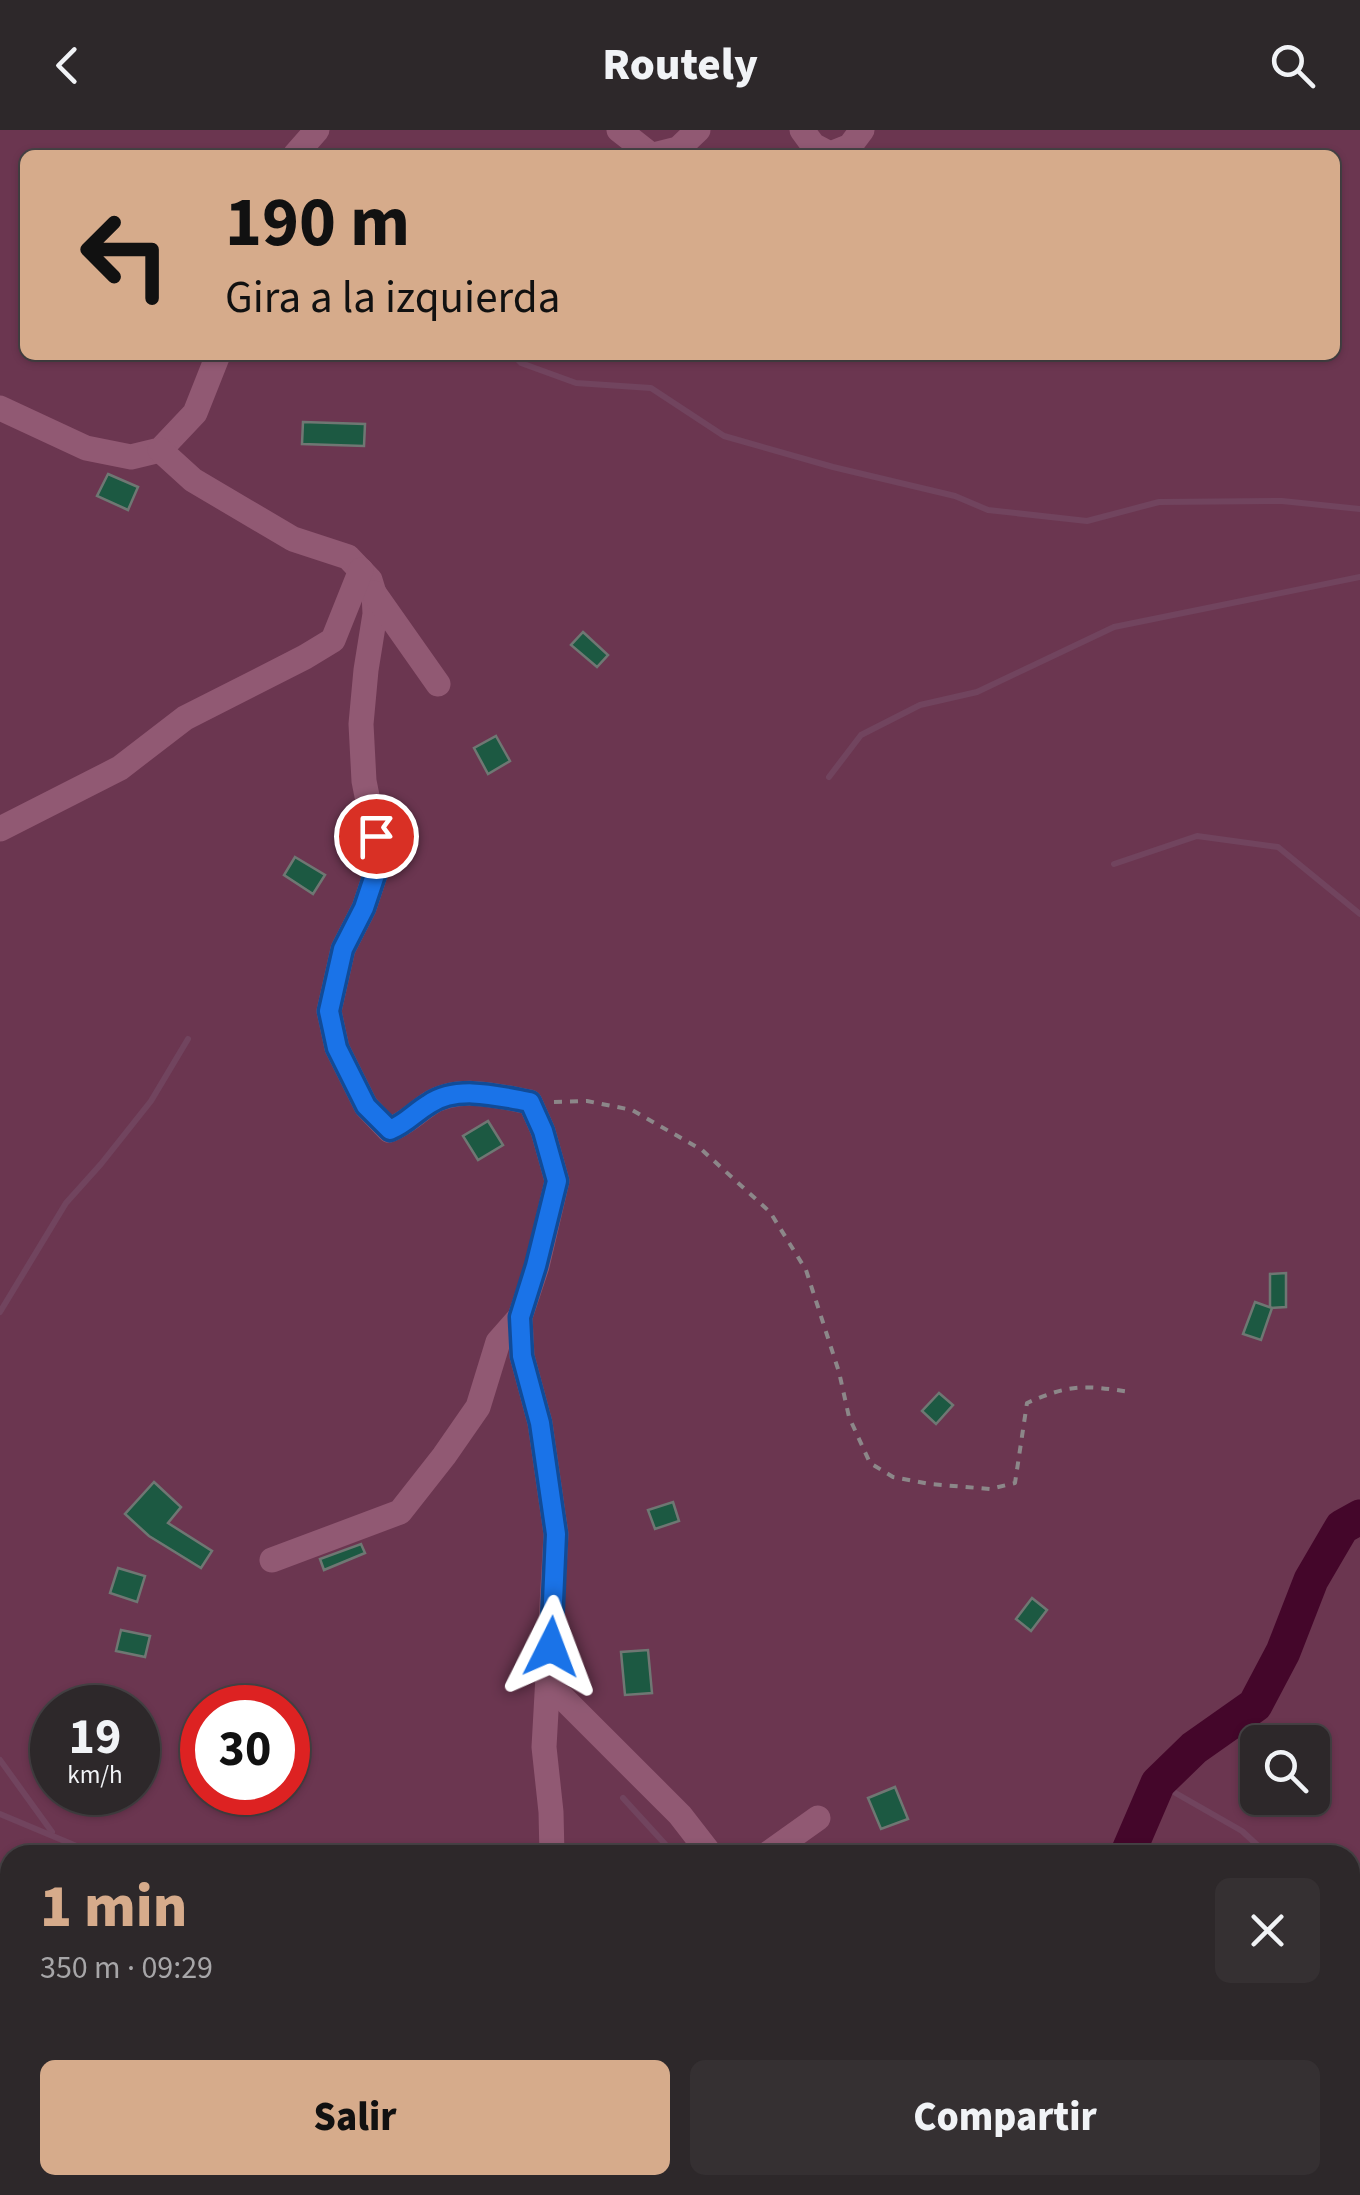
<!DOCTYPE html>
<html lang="es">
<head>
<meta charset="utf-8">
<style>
  :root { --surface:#2d282a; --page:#353032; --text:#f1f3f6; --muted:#a7a6a8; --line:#484447; --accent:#d6ab8b }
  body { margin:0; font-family:"Source Sans 3",sans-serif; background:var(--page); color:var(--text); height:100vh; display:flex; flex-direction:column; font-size:38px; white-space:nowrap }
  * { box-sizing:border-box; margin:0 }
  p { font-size:32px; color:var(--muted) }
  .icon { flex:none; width:55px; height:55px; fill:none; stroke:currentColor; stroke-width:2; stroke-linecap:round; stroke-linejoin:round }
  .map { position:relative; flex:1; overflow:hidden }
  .drawer { position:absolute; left:0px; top:1715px; width:1360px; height:350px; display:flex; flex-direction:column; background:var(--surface); border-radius:30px 30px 0 0; box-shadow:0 2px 8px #0004,0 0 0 2px var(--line) }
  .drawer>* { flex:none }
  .guide { position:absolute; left:20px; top:20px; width:1320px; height:210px; border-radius:15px; box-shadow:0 2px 8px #0004,0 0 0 2px var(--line); background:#d6ab8b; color:#111; overflow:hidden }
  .buttons { position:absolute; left:1240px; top:1595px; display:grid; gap:20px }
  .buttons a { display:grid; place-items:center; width:90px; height:90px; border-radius:15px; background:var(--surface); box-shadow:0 2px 8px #0004,0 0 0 2px var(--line); font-size:50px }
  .speed { position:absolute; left:30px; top:1555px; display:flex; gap:20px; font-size:50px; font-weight:700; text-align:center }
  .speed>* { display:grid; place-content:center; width:130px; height:130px; border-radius:50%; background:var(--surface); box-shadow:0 2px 8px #0004,0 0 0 2px var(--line); line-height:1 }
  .speed small { font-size:25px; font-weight:400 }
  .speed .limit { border:15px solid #d22; background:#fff; color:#111 }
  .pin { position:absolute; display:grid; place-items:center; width:85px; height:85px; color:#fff; margin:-42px; border:5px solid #fff; border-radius:50%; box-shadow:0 2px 10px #0007 }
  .me { position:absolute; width:110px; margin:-55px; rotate:3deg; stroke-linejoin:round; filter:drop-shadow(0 0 8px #0008) }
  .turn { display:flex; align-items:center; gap:35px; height:210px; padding:0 40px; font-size:45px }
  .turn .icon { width:130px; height:130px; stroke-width:2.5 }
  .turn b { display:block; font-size:70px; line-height:85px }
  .round { display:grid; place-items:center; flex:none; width:105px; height:105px; border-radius:15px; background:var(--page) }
  .summary { display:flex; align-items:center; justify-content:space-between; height:170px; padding:0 40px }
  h1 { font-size:60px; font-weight:800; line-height:75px; color:var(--accent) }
  .action { display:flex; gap:20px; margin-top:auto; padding:20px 40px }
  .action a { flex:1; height:115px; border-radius:15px; background:var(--accent); color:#111; font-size:40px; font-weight:800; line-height:115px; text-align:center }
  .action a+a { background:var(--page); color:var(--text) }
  header { display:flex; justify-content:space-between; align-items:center; height:130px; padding:0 40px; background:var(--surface); font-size:45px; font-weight:800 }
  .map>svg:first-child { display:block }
  .green { fill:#6b3650; fill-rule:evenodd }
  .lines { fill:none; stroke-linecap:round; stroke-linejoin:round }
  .stream { stroke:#71445e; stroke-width:6 }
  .river { stroke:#44062a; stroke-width:35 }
  .building { fill:#1c5942; stroke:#6f7773; stroke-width:2.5 }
  .path { stroke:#8c8789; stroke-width:4; stroke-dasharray:8 8; stroke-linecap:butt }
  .minor { stroke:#915973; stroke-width:25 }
  .route-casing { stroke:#114b97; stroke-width:25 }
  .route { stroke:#1a73e8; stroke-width:18 }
</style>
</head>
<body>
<header><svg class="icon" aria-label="back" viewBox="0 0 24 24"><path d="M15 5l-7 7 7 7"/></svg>Routely<svg class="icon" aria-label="search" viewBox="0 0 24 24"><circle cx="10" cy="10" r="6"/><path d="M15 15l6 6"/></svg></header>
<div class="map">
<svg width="1360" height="2065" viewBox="0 0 1360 2065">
  <rect width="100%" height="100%" fill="#3c3538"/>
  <path class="green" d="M0,0H1360V2065H0ZM25,25H1335V225H25ZM52,1578H138V1662H52ZM202,1578H288V1662H202ZM1258,1612H1312V1668H1258ZM10,1725H1350V2055H10Z"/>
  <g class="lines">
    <g class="stream">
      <path d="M513,225L521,233L576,253L651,258L724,306L833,337L955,366L988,380L1087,391L1159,372L1282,371L1360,379"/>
      <path d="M829,647L861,605L920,575L977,562L1114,497L1360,447"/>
      <path d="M1114,734L1197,706L1278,717L1360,784"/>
      <path d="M0,1182L66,1073L101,1034L151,971L188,909"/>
      <path d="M0,1630L52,1702"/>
      <path d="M1158,1653L1242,1701L1268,1725"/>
      <path d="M623,1668L675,1725"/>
      <path d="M0,1684L98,1725"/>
      <path d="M1350,1981L1359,2065"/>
      <path d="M504,2055L513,2065"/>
      <path d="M22,2065L25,2055"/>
    </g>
    <g class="river">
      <path d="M1127,1725L1158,1653L1194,1618L1255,1575L1283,1522L1311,1450L1342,1397L1360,1387"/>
      <path d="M848,2065L854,2055"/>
    </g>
  </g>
  <g class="building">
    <path d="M303,292L365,294L364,316L302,314Z"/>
    <path d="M108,344L138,357L128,380L97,366Z"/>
    <path d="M583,502L608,525L597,537L571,515Z"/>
    <path d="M496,606L510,631L488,644L474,618Z"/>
    <path d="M295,727L325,745L313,764L284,745Z"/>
    <path d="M488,991L503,1015L478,1030L463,1006Z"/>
    <path d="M1286,1143V1177L1270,1178V1144Z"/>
    <path d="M1255,1172L1272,1178L1261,1210L1243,1204Z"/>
    <path d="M939,1263L953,1275L936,1294L922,1281Z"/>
    <path d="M154,1352L181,1377L168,1393L212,1421L201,1438L149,1406L125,1384Z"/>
    <path d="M673,1372L679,1391L655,1399L648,1380Z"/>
    <path d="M361,1414L365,1423L324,1440L320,1429Z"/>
    <path d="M118,1438L145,1446L137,1472L110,1463Z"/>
    <path d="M1032,1468L1047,1480L1031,1501L1016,1489Z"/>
    <path d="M121,1500L150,1506L145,1527L116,1521Z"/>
    <path d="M648,1520L652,1563L625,1565L621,1522Z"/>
    <path d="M895,1657L908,1689L881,1699L868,1668Z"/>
  </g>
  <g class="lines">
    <path class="path" d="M554,972L587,971L632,980L702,1020L770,1082L806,1140L839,1242L849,1287L870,1333L893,1347L930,1354L990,1359L1015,1353L1027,1273C1070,1254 1084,1255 1130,1262"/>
    <g class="minor">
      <path d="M619,0L651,25"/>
      <path d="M802,0L813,15L830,24L850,16L862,0"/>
      <path d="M295,25L317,0"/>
      <path d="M654,25L678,19L698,0"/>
      <path d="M0,278L86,318L131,327L160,320L195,283L218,225"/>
      <path d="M160,320L193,350L293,409L348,427L370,450L374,463L375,484L366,540L361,594L364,651L375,706L377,739L364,778L343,819L329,881L337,918L366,976L389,1000C407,993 414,984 429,974C458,955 498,966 530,972L543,1001L557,1051L537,1136L520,1187L522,1226L540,1293L556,1404L544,1617L551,1682L552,1725"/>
      <path d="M374,463L438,554"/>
      <path d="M0,699L120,638L185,588L305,527L333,510L361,440"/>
      <path d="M272,1430L400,1382L444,1326L478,1277L498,1212L520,1187"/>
      <path d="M548,1553L680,1685L711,1725"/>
      <path d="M766,1725L818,1688"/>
      <path d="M0,2017L10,2019"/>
      <path d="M141,2055C203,2065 282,2059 346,2055"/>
      <path d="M397,2055L423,2065"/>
    </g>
  </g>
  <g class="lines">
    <defs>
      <path id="route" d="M376,706L377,739L364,778L343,819L329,881L337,918L366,976L390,1000C407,993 414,983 429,974C457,955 498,966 530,972L543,1001L557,1051L536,1136L520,1187L522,1226L540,1293L556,1404L551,1517"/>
    </defs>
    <use href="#route" class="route-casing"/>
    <use href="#route" class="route"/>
  </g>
</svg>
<div class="buttons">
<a><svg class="icon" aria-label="search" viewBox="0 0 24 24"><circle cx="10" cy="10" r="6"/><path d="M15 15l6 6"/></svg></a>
</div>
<div class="speed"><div>19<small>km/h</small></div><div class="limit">30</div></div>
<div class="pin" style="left:376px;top:706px;background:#d93025"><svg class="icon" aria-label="arrive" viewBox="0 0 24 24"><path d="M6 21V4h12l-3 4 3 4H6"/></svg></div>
<svg class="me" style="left:551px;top:1517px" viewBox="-20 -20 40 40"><path d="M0-17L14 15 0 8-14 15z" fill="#1a73e8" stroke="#fff" stroke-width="4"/></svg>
<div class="guide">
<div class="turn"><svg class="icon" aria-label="left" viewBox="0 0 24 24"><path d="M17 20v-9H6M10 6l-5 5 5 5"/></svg><div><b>190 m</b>Gira a la izquierda</div></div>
</div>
<section class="drawer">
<div class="summary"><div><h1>1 min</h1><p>350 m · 09:29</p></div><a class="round"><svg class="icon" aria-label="close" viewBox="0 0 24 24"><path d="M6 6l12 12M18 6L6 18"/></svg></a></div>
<div class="action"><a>Salir</a><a>Compartir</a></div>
</section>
</div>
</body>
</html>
